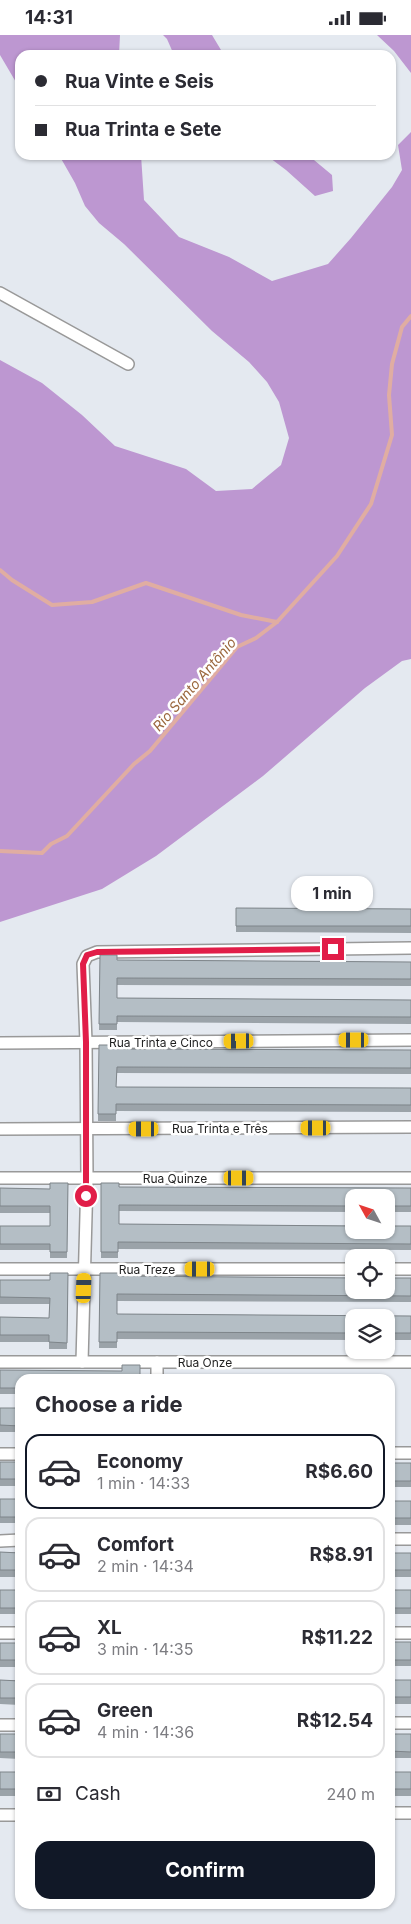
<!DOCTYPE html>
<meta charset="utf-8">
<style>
body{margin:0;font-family:Inter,sans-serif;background:#f7f7f7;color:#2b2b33;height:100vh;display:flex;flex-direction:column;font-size:19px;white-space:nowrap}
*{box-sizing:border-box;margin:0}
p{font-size:16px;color:#7c7c81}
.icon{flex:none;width:28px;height:28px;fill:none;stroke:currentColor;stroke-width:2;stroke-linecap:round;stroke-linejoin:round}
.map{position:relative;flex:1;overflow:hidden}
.details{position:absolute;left:15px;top:1339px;width:380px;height:535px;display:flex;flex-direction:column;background:#fff;border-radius:15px;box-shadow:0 1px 4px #0004}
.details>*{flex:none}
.hud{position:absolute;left:15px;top:15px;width:381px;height:110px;border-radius:15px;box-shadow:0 1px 4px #0004;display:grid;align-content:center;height:110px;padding:0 20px;background:#fff}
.needle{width:32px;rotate:310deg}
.controls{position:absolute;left:345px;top:1154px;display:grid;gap:10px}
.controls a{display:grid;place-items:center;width:50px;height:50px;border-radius:10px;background:#fff;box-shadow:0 1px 4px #0004;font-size:25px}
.end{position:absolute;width:22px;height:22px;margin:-11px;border:6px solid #e11d48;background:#fff;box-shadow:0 0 0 2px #fff}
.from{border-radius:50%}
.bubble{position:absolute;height:35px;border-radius:15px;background:#fff;box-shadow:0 1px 4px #0004;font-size:16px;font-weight:700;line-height:35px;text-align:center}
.car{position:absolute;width:15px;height:30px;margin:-15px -8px;border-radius:6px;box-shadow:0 0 4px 1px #0007;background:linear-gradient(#f5c518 24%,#345 0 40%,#f5c518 0 76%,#345 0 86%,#f5c518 0)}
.hud b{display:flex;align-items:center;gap:18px;height:48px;font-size:19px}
.hud b+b{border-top:1px solid #e1e1e2}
.hud i{width:12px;height:12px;background:#2b2b33}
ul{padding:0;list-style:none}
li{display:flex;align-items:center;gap:15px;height:75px;margin:0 10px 8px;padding:0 10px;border:2px solid #e1e1e2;border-radius:15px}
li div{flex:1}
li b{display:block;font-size:19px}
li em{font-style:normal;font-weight:700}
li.active{border-color:#111827}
li>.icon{width:45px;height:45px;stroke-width:1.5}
h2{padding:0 20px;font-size:22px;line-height:60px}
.pay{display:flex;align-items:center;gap:12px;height:55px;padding:0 20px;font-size:19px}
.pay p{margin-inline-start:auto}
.action{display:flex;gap:10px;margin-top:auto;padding:10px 20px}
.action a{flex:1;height:58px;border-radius:15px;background:#111827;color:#fff;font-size:20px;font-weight:700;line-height:58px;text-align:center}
.status{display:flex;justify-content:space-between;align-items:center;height:35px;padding:0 25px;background:#fff;direction:ltr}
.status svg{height:14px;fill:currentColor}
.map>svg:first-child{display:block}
.forest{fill:#bd97d1}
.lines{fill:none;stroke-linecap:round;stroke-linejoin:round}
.stream{stroke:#e0ada2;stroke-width:4}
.street-casing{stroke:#999;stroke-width:14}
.street{stroke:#fff;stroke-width:11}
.wall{fill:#9ba3a9}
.building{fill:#b4bec5;stroke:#7e858a}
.route{stroke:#e11d48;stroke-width:6}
.labels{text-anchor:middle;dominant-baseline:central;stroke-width:5;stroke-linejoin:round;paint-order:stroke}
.street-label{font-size:12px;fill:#1f1f1f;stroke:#fff}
.water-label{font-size:14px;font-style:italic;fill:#9b683e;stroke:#fff}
</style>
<div class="status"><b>14:31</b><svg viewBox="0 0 49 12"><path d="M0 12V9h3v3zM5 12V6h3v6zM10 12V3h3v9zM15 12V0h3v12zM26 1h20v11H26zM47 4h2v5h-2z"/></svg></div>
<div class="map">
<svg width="411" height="1889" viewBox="0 0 411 1889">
<rect width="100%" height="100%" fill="#e4e9f0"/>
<!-- forest -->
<g class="forest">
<path d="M0,0H120L119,20H20V54L0,20Z"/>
<path d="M163,0H212L224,20H174L167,4Z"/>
<path d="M377,0H411V38L394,16Z"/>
<path d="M411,97V624L402,626L365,653L263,741L156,821L102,854L0,887V325L42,348L82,380L115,411L186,434L216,456L252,454L281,430L289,403L279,367L267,347L249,327L212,296L124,209L99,188L85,171L75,148L59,120H141L144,165L179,202L229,222L272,246L328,229L351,203L392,152L402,135L398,110Z"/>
<path d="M266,120H308L332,140L333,156L315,161L286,135Z"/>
</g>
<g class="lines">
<!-- stream -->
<g class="stream">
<path d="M0,535L12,545L52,570L92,567L146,548L241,580L277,587"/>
<path d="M0,816L42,818L51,809L67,801L134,729L150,716L237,612L256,603L277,587L337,521L371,469L392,400L389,360L392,329L402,292L411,281"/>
</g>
<defs>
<g id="street">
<path d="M0,258L128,329"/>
<path d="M0,1008L411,1005"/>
<path d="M0,1094L411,1092"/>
<path d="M0,1143H411"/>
<path d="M0,1234H354"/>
<path d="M386,1234H411"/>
<path d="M0,1327H411"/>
<path d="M82,1327L87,1143L86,1007L83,929L87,921L97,917L411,913"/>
<path d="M157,1344V1327"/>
<path d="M390,1418H411"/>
<path d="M0,1419H20"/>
<path d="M390,1504H411"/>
<path d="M0,1506L20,1505"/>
<path d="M0,1598H20"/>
<path d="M390,1598H411"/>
<path d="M390,1688H411"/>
<path d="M0,1690H20"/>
<path d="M390,1778H411"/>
<path d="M0,1780H20"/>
</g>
</defs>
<!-- street casing -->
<use href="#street" class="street-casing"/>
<!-- street -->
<use href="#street" class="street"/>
</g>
<!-- wall -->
<g class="wall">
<path d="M236,873L411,874V898L236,897Z"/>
<path d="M100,920L117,925L411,927V951L117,950V963L411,965V989L117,987V995H99Z"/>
<path d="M117,1014L411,1015V1039L117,1038L116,1052L411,1053V1077L116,1076V1086H98V1079Z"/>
<path d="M68,1148L67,1223H50V1215H0V1191H50V1178H0V1153L50,1154Z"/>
<path d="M101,1148L119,1152L411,1153V1177H386V1162H354V1177L119,1176V1189L411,1191V1215L118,1214V1223H101Z"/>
<path d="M68,1238L67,1314H49V1307H0V1282L49,1283L50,1269H0V1245H50Z"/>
<path d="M100,1238L118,1241L411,1243V1267L117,1266V1279L411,1281V1305H386V1282H354V1305L117,1304V1313H99Z"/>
<path d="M0,1335L140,1344H20V1359H0Z"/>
<rect x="0" y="1373" width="20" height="24"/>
<rect x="0" y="1427" width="20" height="24"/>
<rect x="390" y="1428" width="21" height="24"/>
<rect x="0" y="1464" width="20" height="24"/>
<rect x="390" y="1466" width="21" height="24"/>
<path d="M0,1517L20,1518V1542H0Z"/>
<rect x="390" y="1518" width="21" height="24"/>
<rect x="0" y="1555" width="20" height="24"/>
<rect x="390" y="1555" width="21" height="24"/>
<rect x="390" y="1607" width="21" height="24"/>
<rect x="0" y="1608" width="20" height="24"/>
<path d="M0,1645L20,1646V1670L0,1669Z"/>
<rect x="390" y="1645" width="21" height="24"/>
<path d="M0,1699H20V1724L0,1723Z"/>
<rect x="390" y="1699" width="21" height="24"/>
<rect x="0" y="1737" width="20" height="24"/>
<rect x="390" y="1737" width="21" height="24"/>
</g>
<!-- building -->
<g class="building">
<path d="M236,873L411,874V891H236Z"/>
<path d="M100,920H117V925L411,927V944L117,943V963L411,965V982L117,981V989H99Z"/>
<path d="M99,1010H117V1014L411,1015V1033L117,1032L116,1052L411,1053V1070L116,1069V1079H98Z"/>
<path d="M50,1148H68L67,1217H50V1209H0V1191H50V1171H0V1153L50,1154Z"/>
<path d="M101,1148H119V1152L411,1153V1171H386V1162H354V1171L119,1170V1189L354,1191V1195H386V1191H411V1209L118,1207V1217H101Z"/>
<path d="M50,1238H68L67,1308L49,1307V1300H0V1282L49,1283L50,1263L0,1262V1245H50Z"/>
<path d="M100,1238H118V1241L354,1243V1255H386V1243H411V1261L117,1259V1279L411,1281V1298H386V1282H354V1298L117,1297V1307H99Z"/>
<path d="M122,1330H140V1344H20V1353H0V1335L122,1336Z"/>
<path d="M0,1373H20V1391L0,1390Z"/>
<rect x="0" y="1427" width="20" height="17"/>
<rect x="390" y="1428" width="21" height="18"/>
<rect x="0" y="1464" width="20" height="18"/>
<rect x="390" y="1466" width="21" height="17"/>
<path d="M0,1517L20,1518V1535H0Z"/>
<rect x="390" y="1518" width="21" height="17"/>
<rect x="0" y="1555" width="20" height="18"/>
<rect x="390" y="1555" width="21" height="18"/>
<rect x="390" y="1607" width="21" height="18"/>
<rect x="0" y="1608" width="20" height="17"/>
<path d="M0,1645L20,1646V1663H0Z"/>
<rect x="390" y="1645" width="21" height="17"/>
<rect x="0" y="1699" width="20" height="18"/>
<path d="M390,1699H411V1717L390,1716Z"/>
<rect x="0" y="1737" width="20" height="17"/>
<rect x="390" y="1737" width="21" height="17"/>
</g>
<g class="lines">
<!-- route -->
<path class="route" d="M86,1161V1007L83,929L87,920L97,917L333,914"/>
</g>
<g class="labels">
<!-- street labels -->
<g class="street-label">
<text x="161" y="1007">Rua Trinta e Cinco</text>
<text x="220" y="1093">Rua Trinta e Três</text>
<text x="175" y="1143">Rua Quinze</text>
<text x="147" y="1234">Rua Treze</text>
<text x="205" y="1327">Rua Onze</text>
</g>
<!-- water labels -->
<g class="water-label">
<text transform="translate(194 649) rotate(-49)">Rio Santo Antônio</text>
</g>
</g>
</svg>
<div class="controls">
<a><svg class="needle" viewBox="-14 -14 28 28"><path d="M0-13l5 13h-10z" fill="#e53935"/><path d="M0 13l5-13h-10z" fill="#7c7c81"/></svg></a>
<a><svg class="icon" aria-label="locate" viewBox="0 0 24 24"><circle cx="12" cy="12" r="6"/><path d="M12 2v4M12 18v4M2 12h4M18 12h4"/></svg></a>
<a><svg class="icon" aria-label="layers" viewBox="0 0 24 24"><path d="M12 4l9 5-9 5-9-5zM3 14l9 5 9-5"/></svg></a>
</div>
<i class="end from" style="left:86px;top:1161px"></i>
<i class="end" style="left:333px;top:914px"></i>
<div class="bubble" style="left:291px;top:841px;width:82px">1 min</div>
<i class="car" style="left:354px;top:1005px;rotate:270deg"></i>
<i class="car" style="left:239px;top:1006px;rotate:269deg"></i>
<i class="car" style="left:316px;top:1093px;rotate:270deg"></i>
<i class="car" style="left:144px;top:1094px;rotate:270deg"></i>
<i class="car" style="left:239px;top:1143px;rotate:90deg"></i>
<i class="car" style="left:200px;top:1234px;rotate:270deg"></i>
<i class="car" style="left:84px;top:1253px;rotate:2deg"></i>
<div class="hud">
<b><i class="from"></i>Rua Vinte e Seis</b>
<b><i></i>Rua Trinta e Sete</b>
</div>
<section class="details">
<h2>Choose a ride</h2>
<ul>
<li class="active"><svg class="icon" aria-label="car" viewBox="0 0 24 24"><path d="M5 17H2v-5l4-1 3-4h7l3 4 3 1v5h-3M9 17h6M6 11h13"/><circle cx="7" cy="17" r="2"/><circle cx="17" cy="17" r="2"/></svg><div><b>Economy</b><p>1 min · 14:33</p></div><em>R$6.60</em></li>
<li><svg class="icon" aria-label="car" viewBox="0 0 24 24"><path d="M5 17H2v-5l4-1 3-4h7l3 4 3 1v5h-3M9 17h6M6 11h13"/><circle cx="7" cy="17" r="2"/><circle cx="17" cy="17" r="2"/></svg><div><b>Comfort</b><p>2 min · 14:34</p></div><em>R$8.91</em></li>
<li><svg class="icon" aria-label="car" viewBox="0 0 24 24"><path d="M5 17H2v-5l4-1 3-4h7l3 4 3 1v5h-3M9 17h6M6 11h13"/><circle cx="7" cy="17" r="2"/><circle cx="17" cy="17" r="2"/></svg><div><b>XL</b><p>3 min · 14:35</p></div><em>R$11.22</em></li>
<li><svg class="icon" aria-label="car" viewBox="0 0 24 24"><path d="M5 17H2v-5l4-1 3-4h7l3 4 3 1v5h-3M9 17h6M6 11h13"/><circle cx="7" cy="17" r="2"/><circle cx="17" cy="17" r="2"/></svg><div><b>Green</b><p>4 min · 14:36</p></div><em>R$12.54</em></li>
</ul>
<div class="pay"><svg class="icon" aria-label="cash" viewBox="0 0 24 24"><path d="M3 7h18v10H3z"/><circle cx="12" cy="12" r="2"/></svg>Cash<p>240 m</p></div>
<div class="action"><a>Confirm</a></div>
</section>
</div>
